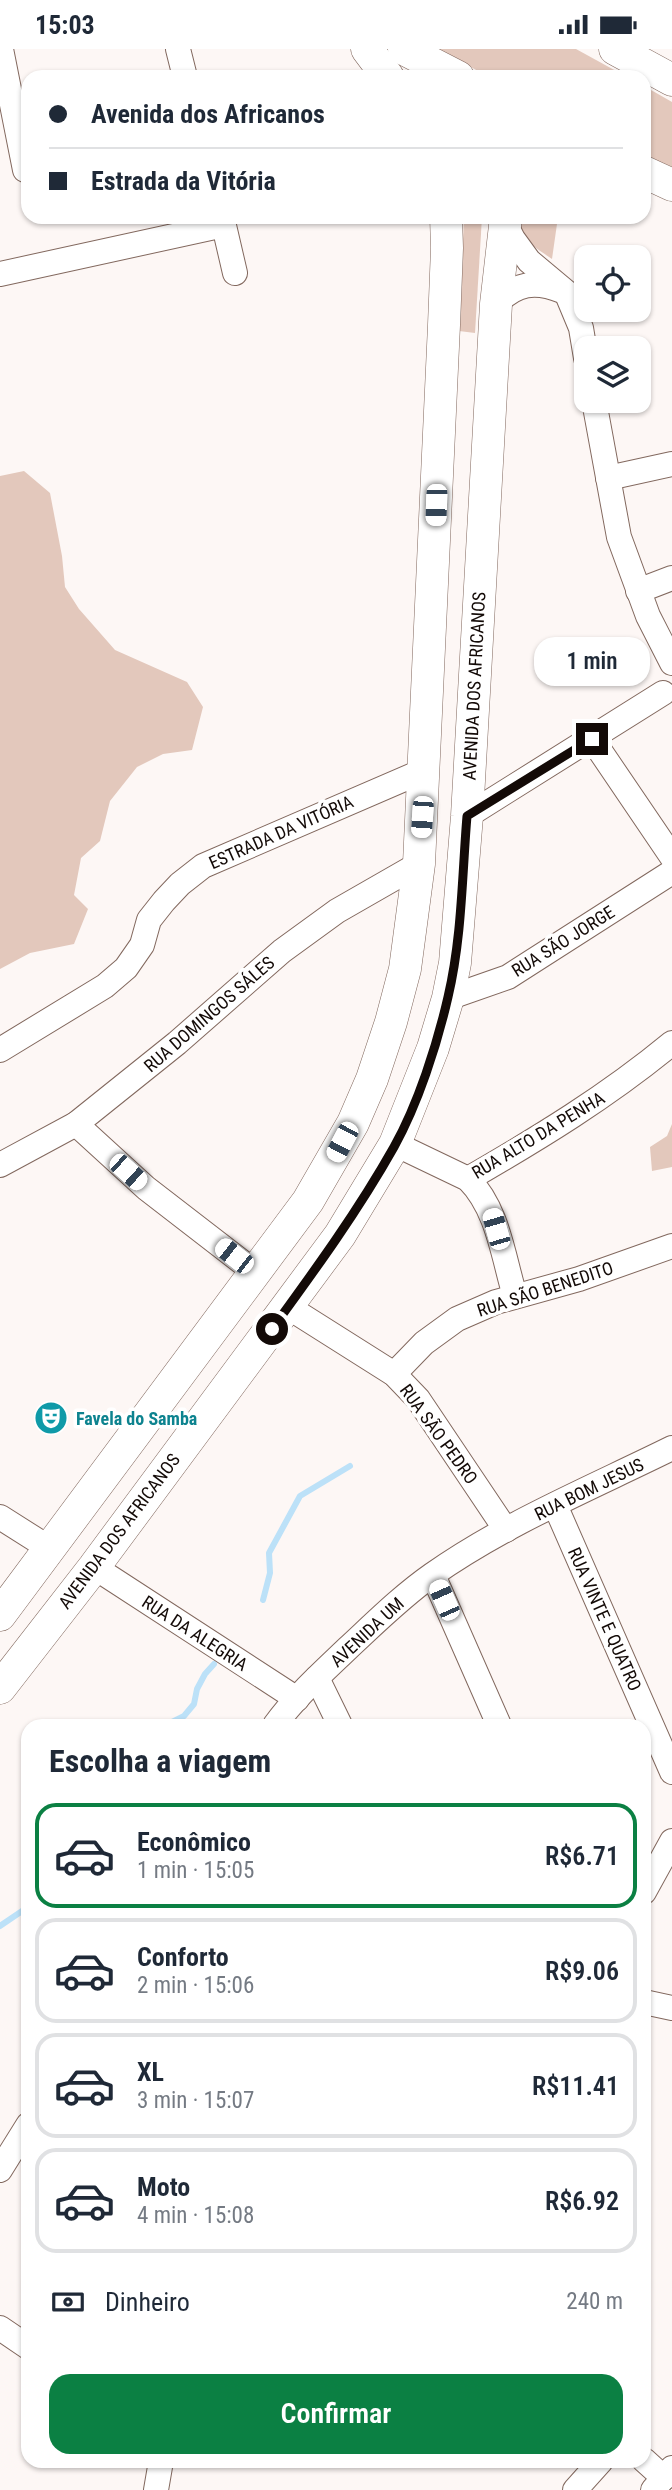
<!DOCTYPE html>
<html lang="pt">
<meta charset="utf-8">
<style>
body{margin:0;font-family:"Roboto Condensed",sans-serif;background:#f6f6f7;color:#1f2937;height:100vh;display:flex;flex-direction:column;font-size:26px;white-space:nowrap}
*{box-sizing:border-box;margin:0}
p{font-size:23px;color:#747a83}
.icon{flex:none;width:38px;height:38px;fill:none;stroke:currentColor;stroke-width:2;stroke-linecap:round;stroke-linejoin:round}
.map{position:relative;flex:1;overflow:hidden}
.sheet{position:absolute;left:21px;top:1670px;width:630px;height:749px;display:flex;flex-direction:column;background:#fff;border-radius:21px;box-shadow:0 2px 5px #0004}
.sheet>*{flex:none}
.top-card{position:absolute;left:21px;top:21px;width:630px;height:154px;border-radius:21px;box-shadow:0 2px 5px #0004;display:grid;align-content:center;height:154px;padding:0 28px;background:#fff}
.buttons{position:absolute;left:574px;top:196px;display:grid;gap:14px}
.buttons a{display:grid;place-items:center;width:77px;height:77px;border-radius:14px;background:#fff;box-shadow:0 2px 5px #0004;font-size:35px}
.end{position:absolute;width:32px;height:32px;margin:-16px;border:9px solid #130a07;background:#fff;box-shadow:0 0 0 4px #fff}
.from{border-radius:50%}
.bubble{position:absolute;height:49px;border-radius:21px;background:#fff;box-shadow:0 2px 5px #0004;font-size:23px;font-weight:600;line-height:49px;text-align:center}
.car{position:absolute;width:21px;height:42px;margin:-21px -10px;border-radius:9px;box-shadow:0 0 5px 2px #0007;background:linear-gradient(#fff 24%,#345 0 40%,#fff 0 76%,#345 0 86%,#fff 0)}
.top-card b{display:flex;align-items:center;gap:24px;height:66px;font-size:26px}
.top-card b+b{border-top:2px solid #e0e1e3}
.top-card i{width:18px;height:18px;background:#1f2937}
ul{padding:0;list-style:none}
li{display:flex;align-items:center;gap:21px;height:105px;margin:0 14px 10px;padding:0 14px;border:4px solid #e0e1e3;border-radius:21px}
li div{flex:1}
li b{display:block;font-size:26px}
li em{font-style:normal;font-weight:600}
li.on{border-color:#0b8043}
li>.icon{width:63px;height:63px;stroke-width:1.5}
h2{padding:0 28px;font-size:32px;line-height:84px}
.pay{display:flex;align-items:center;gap:18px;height:77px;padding:0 28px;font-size:26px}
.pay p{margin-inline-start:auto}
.primary-button{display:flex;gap:14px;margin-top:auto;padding:14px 28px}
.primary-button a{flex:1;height:80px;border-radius:21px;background:#0b8043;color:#fff;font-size:28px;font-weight:600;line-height:80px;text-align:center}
.status{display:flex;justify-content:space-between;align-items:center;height:49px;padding:0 35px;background:#fff;direction:ltr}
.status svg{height:19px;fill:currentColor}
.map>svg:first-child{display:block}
.green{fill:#e3c8bc}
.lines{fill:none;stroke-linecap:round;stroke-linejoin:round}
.stream{stroke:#bce1f8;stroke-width:6}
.minor-casing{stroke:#82685e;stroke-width:26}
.major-casing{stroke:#82685e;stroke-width:33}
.minor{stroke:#fff;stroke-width:24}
.major{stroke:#fff;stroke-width:32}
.route{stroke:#130a07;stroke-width:9}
.labels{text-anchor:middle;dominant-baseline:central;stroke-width:7;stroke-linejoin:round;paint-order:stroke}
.street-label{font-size:18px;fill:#130a07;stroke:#fff}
.culture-label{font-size:18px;font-weight:bold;fill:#0d838f;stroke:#fff;text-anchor:start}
</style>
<div class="status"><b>15:03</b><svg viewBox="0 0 49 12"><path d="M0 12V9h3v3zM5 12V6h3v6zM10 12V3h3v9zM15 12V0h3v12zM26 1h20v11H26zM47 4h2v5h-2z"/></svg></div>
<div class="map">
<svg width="672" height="2441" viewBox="0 0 672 2441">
<rect width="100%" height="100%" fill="#fdf7f5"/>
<!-- green -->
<g class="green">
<path d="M438,0H576L627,28H489Z"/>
<path d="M644,37L672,53V122L644,108Z"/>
<path d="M464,168H482L475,284L459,282Z"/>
<path d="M518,168H558L552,210C536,199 517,189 518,168Z"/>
<path d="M24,422L50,444L62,507L65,538L79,560L115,601L187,633L203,658L192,701L163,705L137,718L110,752L100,792L81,809L74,846L88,860L74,895L30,904L0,920V427Z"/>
<path d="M672,1075V1118L652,1122L650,1098L667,1087Z"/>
</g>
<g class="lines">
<!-- stream -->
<g class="stream">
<path d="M263,1551L270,1524L269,1504L300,1447L350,1417"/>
<path d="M166,1676L184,1667L194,1655L197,1640L205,1625L214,1615"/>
<path d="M0,1877L28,1858"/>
</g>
<defs>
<g id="minor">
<path d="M1,0L25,121"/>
<path d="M178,0L185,28"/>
<path d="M222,168L235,224"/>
<path d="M505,174L513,190L529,212L566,243L581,279L586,309"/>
<path d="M0,225L224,176"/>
<path d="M496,255C516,234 535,231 562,242"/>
<path d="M594,352L619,488L648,567L672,614"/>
<path d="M608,429L672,415"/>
<path d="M638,542L672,529"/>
<path d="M592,690L672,808"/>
<path d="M467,767L663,644"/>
<path d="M448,949L508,928L672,823"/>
<path d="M0,1001L105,937L126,919L142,896L149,871L164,852L180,835L203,817L425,721"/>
<path d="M76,1075L146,1139L256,1224"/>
<path d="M395,1095L468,1130C498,1160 503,1207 515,1247"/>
<path d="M0,1116L76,1075L177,994L282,902L337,862L419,815"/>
<path d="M468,1130C539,1089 608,1047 672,994"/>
<path d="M288,1258L394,1325L418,1350L506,1481"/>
<path d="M394,1325L424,1294L457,1270L496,1253L579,1230L672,1197"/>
<path d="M555,1456L672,1723"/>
<path d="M0,1468L49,1499"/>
<path d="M94,1518L297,1650"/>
<path d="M433,1526L499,1676"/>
<path d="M317,1629L340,1676"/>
<path d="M275,1676C295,1648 323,1623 348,1599C375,1574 402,1547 432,1526C506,1474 591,1439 672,1399"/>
<path d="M644,1843L672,1792"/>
<path d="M644,1953L672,1959"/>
<path d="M0,2121L28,2076"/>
<path d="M0,2279L28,2298"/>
<path d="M644,2411L664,2429"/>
<path d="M156,2441L161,2412"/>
<path d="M575,2441L601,2412"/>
<path d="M653,2441L672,2419"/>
</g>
<g id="major">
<path d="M367,0L388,28"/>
<path d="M404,0L458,28"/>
<path d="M615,0L672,31"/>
<path d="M644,123L672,136"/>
<path d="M0,1566L308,1152L353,1074L372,1030L391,973L405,920L419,815L444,276L447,199L446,168"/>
<path d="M0,1639L94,1518L340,1186L395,1095L433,999L448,949L455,914L467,767L496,255L506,168"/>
</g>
</defs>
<!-- minor casing -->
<use href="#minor" class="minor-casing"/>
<!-- major casing -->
<use href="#major" class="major-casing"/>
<!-- minor -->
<use href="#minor" class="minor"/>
<!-- major -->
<use href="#major" class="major"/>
</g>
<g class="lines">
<!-- route -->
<path class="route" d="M272,1280C315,1221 358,1162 394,1098C418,1055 437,996 448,948C462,889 462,827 467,767L592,690"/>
</g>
<!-- icons -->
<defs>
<symbol id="theatre-disc" viewBox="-11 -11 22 22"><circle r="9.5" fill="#0f9aa8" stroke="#fff"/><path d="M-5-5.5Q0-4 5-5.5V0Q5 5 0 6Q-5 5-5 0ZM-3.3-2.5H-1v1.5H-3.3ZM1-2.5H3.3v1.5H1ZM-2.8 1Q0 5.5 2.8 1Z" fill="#fff"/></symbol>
</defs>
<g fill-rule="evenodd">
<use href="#theatre-disc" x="32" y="1350" width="38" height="38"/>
</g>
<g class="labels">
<!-- street labels -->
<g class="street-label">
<text transform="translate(474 637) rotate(-87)">AVENIDA DOS AFRICANOS</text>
<text transform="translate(281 783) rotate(-24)">ESTRADA DA VITÓRIA</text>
<text transform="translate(563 892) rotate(-32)">RUA SÃO JORGE</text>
<text transform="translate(209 965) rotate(-41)">RUA DOMINGOS SÁLES</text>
<text transform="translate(538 1086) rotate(-31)">RUA ALTO DA PENHA</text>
<text transform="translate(545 1240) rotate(-18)">RUA SÃO BENEDITO</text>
<text transform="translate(439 1385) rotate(54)">RUA SÃO PEDRO</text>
<text transform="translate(589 1440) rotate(-26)">RUA BOM JESUS</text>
<text transform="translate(119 1482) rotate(-53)">AVENIDA DOS AFRICANOS</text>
<text transform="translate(605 1570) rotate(66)">RUA VINTE E QUATRO</text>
<text transform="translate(367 1583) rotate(-43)">AVENIDA UM</text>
<text transform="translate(195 1584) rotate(33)">RUA DA ALEGRIA</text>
</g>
<!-- culture labels -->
<g class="culture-label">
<text x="76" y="1369">Favela do Samba</text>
</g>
</g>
</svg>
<div class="buttons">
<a><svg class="icon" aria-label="locate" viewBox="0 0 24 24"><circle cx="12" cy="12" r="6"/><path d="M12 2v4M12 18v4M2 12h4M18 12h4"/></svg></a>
<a><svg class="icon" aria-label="layers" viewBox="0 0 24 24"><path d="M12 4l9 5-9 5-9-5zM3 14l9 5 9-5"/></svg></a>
</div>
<i class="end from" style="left:272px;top:1280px"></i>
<i class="end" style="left:592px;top:690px"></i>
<div class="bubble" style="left:534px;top:588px;width:116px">1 min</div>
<i class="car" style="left:436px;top:456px;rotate:182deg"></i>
<i class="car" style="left:422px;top:768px;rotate:184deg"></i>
<i class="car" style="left:342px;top:1093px;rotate:208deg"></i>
<i class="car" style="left:128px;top:1123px;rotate:132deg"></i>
<i class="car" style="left:496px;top:1180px;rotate:344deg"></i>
<i class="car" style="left:234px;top:1207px;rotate:308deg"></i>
<i class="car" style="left:444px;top:1551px;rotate:336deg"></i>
<div class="top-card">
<b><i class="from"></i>Avenida dos Africanos</b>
<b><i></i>Estrada da Vitória</b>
</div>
<section class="sheet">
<h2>Escolha a viagem</h2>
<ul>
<li class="on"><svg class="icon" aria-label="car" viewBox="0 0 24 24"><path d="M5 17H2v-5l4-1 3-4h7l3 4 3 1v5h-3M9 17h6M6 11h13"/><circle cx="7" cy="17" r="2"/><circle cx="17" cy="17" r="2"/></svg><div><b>Econômico</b><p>1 min · 15:05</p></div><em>R$6.71</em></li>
<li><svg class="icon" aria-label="car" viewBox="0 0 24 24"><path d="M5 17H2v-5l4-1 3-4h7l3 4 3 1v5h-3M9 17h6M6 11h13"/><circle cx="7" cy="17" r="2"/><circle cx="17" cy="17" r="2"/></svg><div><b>Conforto</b><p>2 min · 15:06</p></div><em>R$9.06</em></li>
<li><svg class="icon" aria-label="car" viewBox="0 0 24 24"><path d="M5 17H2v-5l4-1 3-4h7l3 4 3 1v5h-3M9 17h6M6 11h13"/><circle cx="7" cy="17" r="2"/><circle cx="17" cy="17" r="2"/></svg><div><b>XL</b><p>3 min · 15:07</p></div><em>R$11.41</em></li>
<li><svg class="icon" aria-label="car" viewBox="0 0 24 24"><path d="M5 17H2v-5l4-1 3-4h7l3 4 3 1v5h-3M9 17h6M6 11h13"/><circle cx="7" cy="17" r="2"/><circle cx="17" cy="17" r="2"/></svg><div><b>Moto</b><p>4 min · 15:08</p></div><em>R$6.92</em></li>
</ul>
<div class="pay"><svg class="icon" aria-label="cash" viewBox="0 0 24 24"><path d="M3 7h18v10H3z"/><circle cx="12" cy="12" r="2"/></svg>Dinheiro<p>240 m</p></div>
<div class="primary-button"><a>Confirmar</a></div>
</section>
</div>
